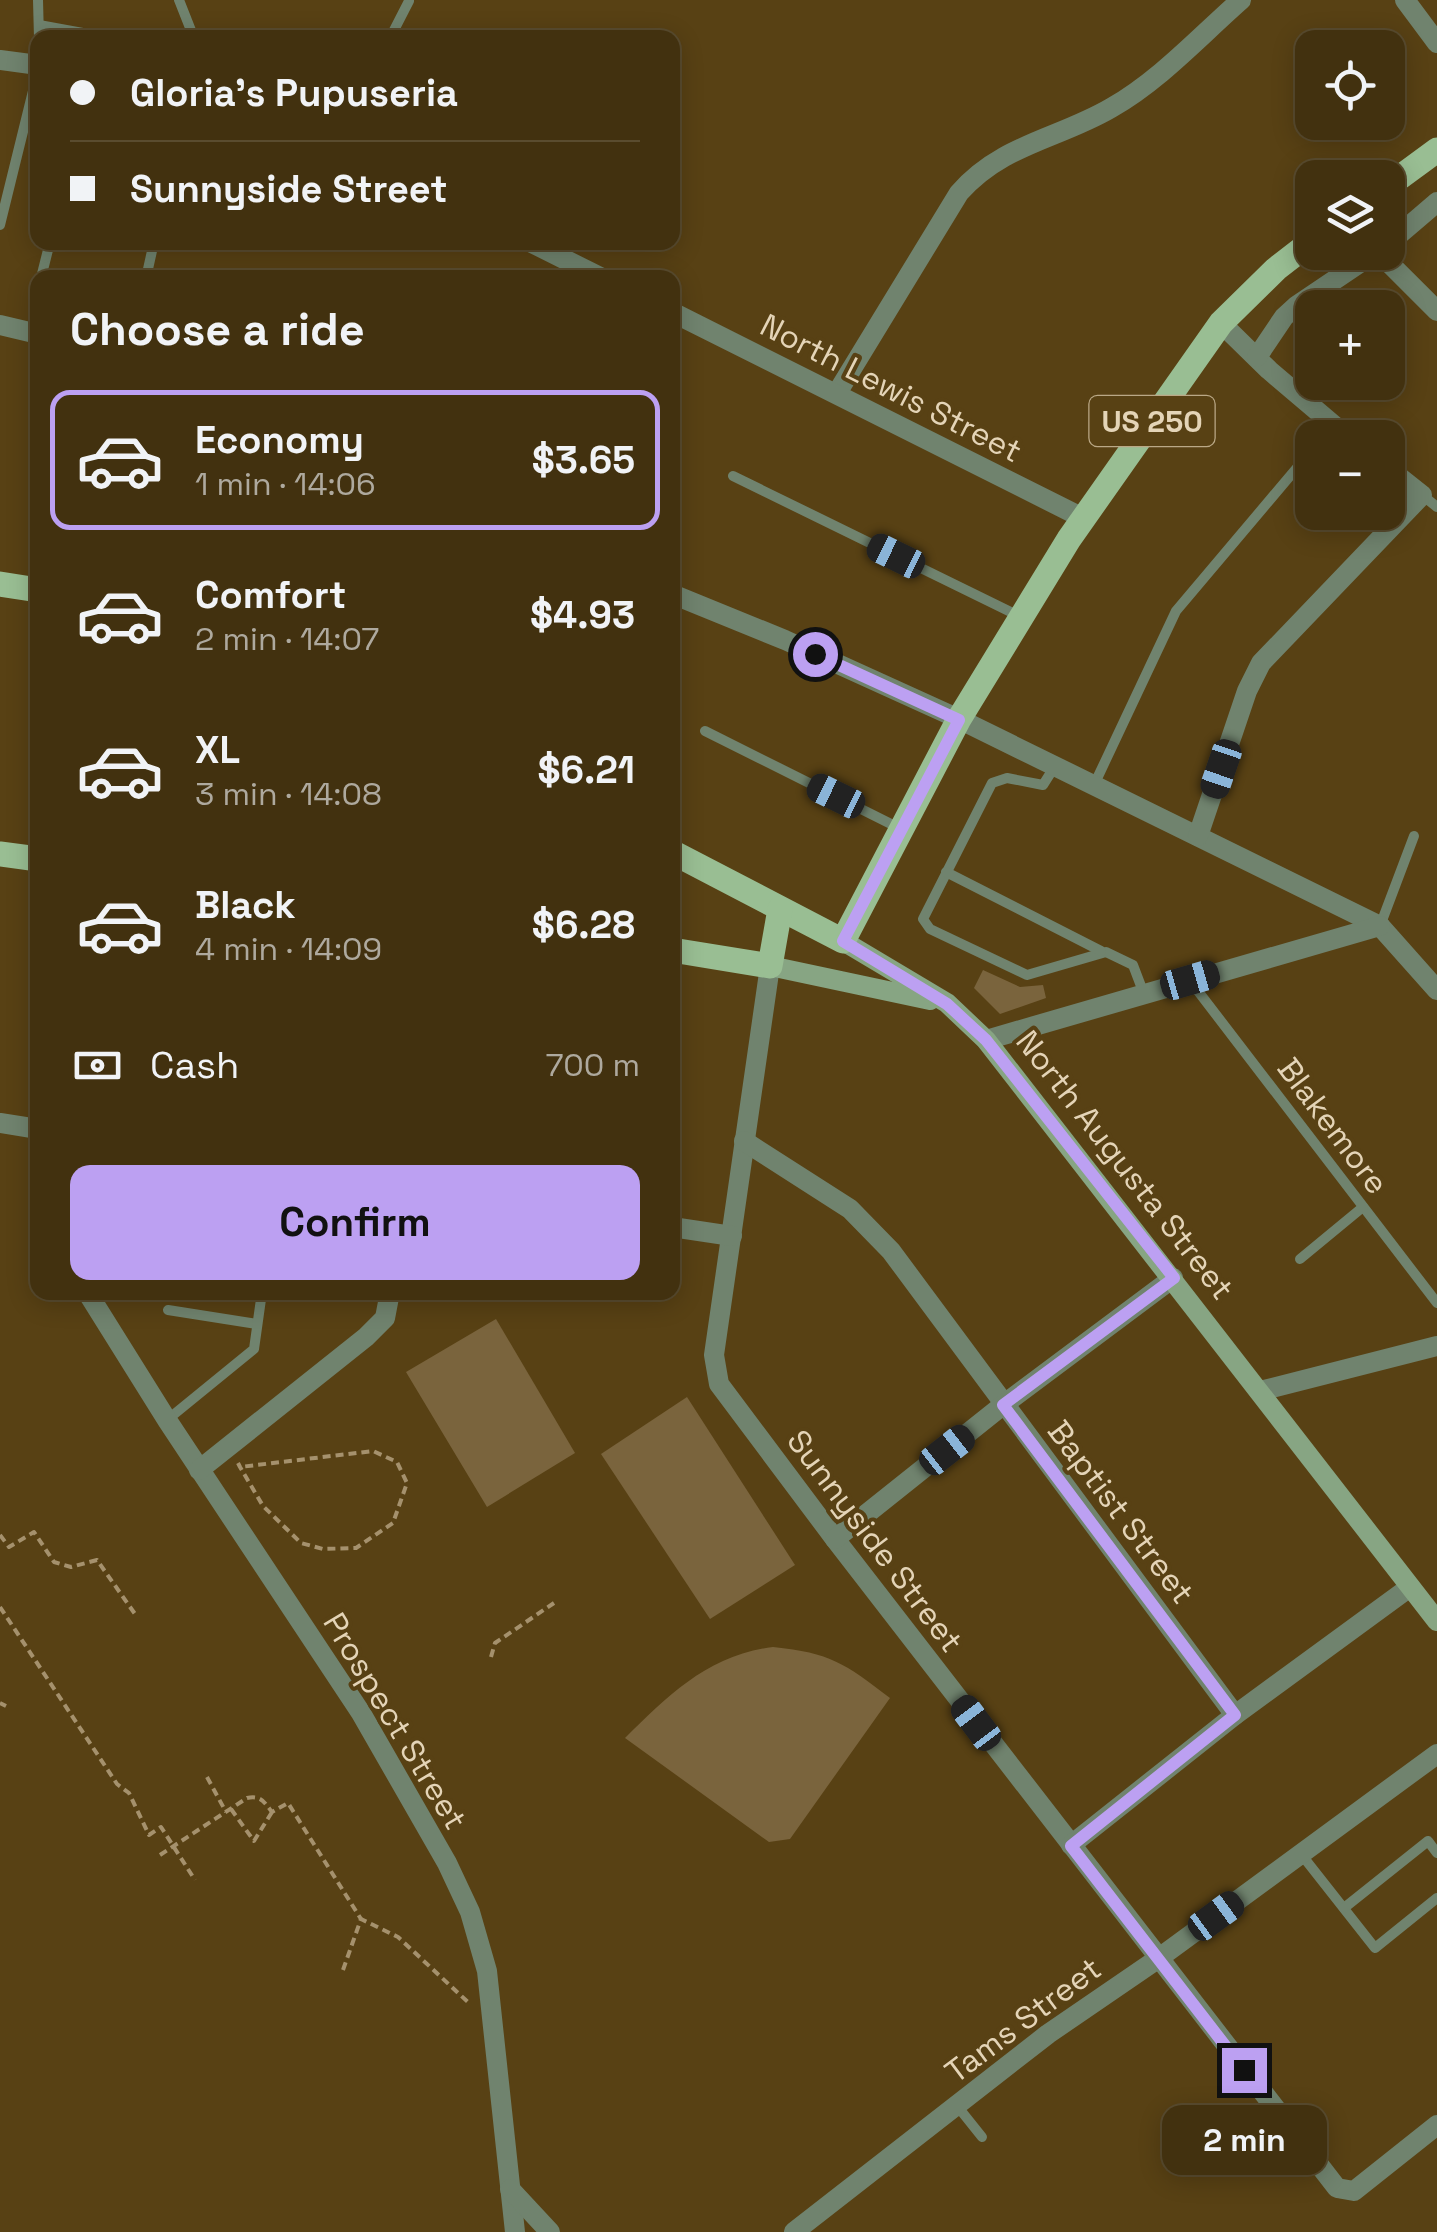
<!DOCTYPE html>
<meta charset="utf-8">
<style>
body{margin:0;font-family:"Space Grotesk",sans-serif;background:#4c3d1d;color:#f1f3f6;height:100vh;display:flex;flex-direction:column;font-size:38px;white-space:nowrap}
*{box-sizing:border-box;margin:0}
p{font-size:32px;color:#aea99e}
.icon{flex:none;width:55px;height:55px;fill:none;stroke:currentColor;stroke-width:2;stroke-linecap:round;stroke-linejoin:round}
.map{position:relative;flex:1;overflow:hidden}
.panel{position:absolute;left:30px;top:270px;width:650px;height:1030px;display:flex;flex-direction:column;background:#42310f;border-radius:20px;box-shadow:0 5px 25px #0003,0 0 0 2px #5a4c2f}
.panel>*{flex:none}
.hud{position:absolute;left:30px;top:30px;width:650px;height:220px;border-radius:20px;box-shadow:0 5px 25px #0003,0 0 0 2px #5a4c2f;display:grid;align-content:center;height:220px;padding:0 40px;background:#42310f}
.buttons{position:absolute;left:1295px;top:30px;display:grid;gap:20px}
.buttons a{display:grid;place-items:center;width:110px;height:110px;border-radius:20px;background:#42310f;box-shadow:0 5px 25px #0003,0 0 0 2px #5a4c2f;font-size:50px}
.end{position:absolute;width:45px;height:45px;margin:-22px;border:12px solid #bca0f2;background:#111;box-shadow:0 0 0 5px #111}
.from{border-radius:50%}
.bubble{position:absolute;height:70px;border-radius:20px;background:#42310f;box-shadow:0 5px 25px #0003,0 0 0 2px #5a4c2f;font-size:32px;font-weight:700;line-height:70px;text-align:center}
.car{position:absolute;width:30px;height:60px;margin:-30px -15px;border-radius:12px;box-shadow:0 0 8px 2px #0007;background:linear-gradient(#222 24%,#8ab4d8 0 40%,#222 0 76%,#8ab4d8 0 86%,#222 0)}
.hud b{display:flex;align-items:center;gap:35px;height:95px;font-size:38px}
.hud b+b{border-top:2px solid #5a4c2f}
.hud i{width:25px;height:25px;background:#f1f3f6}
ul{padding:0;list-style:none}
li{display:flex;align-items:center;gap:30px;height:140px;margin:0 20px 15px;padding:0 20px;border:5px solid transparent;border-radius:20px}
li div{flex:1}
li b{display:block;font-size:38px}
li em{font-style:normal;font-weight:700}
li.current{border-color:#bca0f2}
li>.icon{width:90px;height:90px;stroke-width:1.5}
h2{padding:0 40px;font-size:45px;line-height:120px}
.pay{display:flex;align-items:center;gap:25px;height:110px;padding:0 40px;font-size:38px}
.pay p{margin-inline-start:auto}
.button{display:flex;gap:20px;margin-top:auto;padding:20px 40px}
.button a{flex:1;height:115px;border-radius:20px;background:#bca0f2;color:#111;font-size:40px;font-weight:700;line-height:115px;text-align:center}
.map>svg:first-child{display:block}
.green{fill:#7a643d}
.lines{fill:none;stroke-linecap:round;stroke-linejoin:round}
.path{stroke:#a5916d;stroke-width:4;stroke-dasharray:8 5;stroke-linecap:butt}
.service{stroke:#70836e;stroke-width:10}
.minor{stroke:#70836e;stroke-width:20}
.tertiary{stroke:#70836e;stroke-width:20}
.secondary{stroke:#87a583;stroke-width:20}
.primary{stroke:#99be93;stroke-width:25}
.route{stroke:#bca0f2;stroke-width:12}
.labels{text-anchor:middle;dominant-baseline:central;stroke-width:8;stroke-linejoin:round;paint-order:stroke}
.shield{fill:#584114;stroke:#baa886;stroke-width:2.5}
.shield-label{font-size:30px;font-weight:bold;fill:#e4d4b7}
.street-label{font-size:32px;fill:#e4d4b7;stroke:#584114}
</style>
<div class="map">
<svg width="1437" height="2232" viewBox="0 0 1437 2232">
<rect width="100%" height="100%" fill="#584114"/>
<!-- green -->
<g class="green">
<path d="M983,970L1020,987L1043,985L1046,998L1000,1014L974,988Z"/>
<path d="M496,1319L575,1453L487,1507L406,1372Z"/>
<path d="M687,1397L795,1565L710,1619L601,1454Z"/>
<path d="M773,1647C831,1653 844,1663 890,1698L790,1839L769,1842L625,1738C669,1695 708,1655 773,1647Z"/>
</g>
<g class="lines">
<!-- path -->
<g class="path">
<path d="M238,1463L240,1467L263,1506L301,1543L323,1549L356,1548L393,1523L407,1483L397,1462L373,1451L240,1467"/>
<path d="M0,1535L9,1547L34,1532L54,1562L71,1567L97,1560L135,1614"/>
<path d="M0,1607L117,1784L129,1793L149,1835L161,1827L195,1880"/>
<path d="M491,1657L495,1643L554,1603"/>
<path d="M0,1703L6,1706"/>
<path d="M207,1777L226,1812"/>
<path d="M231,1809L254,1841L272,1812"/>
<path d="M160,1855L247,1798C261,1795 264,1802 272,1812L288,1803L361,1919"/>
<path d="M343,1970L361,1919L398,1937L470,2004"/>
</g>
<!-- service -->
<g class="service">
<path d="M38,0L39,38"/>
<path d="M179,0L194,38"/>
<path d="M39,25L110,38"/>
<path d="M390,38L409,1"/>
<path d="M0,225L33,91L38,47"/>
<path d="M41,278L50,242"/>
<path d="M146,278L154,242"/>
<path d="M1323,438L1333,425"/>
<path d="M733,476L1019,616"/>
<path d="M1422,495L1437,507"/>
<path d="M705,731L901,829"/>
<path d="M1055,766L1043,785L1007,778L992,783L923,919L930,929L1027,975L1106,952L1133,965L1144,994"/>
<path d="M1094,785L1176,611L1312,450"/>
<path d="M946,872L1101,951"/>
<path d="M1380,926L1414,836"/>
<path d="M1191,982L1437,1303"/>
<path d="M1300,1259L1363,1207"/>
<path d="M168,1310L257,1324"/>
<path d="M167,1420L254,1349L262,1292"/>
<path d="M1301,1854L1375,1948L1437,1898"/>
<path d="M1344,1908L1428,1841L1437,1853"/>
<path d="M958,2107L982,2137"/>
</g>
<!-- minor -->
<g class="minor">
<path d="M1405,0L1437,43"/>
<path d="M1388,244L1437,202"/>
<path d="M1378,252L1437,311"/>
<path d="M1221,323L1269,370L1349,438"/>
<path d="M1257,357L1284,317L1296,306L1376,252"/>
<path d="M837,393L959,193C1002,144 1058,139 1111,108C1159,81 1200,36 1241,0"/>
<path d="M959,719L1380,926L1437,990"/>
<path d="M1198,836L1247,691L1261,663L1422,495L1388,468"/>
<path d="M770,966L714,1355L719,1384L835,1539L1337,2188L1354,2191L1437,2125"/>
<path d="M986,1040L1380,926"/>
<path d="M0,1123L38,1129"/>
<path d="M744,1141L850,1209L891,1251L1235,1715"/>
<path d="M672,1227L732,1236"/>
<path d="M87,1292L167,1420L361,1713L447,1863L470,1912L487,1971L515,2232"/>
<path d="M1260,1391L1437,1346"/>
<path d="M199,1470L366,1337L385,1318L390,1292"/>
<path d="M835,1539L1003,1405L1173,1278"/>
<path d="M1071,1845L1235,1715L1410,1587"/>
<path d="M510,2189L550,2232"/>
<path d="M794,2232L1048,2034L1159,1958L1437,1754"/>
</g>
<!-- tertiary -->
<g class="tertiary">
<path d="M0,60L38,65"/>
<path d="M530,242L602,278"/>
<path d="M672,312L1083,518"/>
<path d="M0,325L38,334"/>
<path d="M672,594L785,640L959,719"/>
</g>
<!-- secondary -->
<g class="secondary">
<path d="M843,941L947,1003L986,1040L1437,1621"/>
<path d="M770,966L930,1000"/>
</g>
<!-- primary -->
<g class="primary">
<path d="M1388,186L1437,150"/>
<path d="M0,584L38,590"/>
<path d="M672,852L843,941L959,719L1069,539L1221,323L1276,269L1312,241"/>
<path d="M0,854L38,859"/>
<path d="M672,950L770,966L780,909"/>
</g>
</g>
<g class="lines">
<!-- route -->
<path class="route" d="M815,654L959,720L843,941L947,1004L986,1040L1174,1278L1003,1405L1235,1715L1071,1846L1244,2070"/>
</g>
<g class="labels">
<!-- shield labels -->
<rect class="shield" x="1089.5" y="396" width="125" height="50" rx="8"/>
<g class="shield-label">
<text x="1152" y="421">US 250</text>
</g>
<!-- street labels -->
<g class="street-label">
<text transform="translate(891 388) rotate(27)">North Lewis Street</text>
<text transform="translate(1333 1126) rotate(53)">Blakemore</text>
<text transform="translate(1125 1165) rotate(52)">North Augusta Street</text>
<text transform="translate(1121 1512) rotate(53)">Baptist Street</text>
<text transform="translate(875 1541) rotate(53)">Sunnyside Street</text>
<text transform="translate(395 1721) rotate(59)">Prospect Street</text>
<text transform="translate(1023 2020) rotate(-37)">Tams Street</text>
</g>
</g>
</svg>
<div class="buttons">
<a><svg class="icon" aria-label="locate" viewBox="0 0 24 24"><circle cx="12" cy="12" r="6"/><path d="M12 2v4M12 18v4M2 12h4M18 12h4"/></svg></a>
<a><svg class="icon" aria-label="layers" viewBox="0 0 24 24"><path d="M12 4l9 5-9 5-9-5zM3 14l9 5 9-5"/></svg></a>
<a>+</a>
<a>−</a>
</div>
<i class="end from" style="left:815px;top:654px"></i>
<i class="end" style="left:1244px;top:2070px"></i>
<div class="bubble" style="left:1162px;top:2105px;width:165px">2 min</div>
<i class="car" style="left:896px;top:556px;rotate:296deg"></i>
<i class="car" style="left:1221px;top:769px;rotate:199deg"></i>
<i class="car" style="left:836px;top:796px;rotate:296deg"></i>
<i class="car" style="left:1190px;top:980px;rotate:74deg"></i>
<i class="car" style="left:947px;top:1450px;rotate:52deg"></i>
<i class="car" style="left:976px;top:1723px;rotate:323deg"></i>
<i class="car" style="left:1216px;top:1916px;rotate:54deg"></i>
<div class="hud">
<b><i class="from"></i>Gloria's Pupuseria</b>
<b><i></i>Sunnyside Street</b>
</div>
<section class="panel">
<h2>Choose a ride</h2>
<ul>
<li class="current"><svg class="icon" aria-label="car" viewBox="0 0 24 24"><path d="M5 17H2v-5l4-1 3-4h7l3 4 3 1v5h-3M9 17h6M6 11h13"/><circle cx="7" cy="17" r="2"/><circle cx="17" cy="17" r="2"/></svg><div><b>Economy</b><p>1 min · 14:06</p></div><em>$3.65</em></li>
<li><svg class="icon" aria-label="car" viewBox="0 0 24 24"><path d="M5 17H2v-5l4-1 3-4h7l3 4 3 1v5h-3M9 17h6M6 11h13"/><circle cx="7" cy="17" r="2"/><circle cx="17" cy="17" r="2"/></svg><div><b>Comfort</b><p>2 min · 14:07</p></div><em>$4.93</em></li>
<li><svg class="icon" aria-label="car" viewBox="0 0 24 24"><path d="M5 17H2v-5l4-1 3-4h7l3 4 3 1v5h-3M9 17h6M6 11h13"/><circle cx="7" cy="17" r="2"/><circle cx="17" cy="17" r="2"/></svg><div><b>XL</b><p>3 min · 14:08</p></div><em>$6.21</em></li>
<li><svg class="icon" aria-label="car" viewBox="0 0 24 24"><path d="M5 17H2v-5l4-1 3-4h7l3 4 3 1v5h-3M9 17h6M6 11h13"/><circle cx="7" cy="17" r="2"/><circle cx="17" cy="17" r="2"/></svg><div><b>Black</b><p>4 min · 14:09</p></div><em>$6.28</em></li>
</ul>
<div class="pay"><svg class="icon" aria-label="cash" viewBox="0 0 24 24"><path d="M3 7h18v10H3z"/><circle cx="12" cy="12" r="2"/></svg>Cash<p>700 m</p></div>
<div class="button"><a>Confirm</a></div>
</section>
</div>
